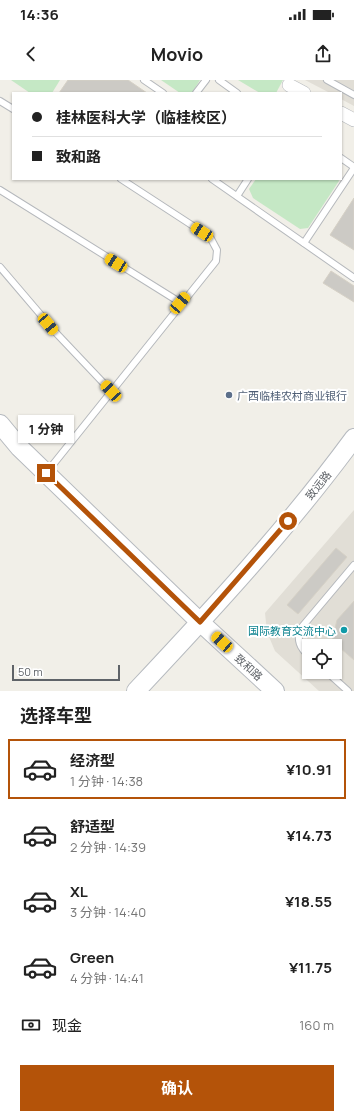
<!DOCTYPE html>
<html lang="zh">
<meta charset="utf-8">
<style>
body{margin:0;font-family:Manrope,"Noto Sans SC",sans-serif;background:#f2f2f2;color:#222;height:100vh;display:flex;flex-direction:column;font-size:15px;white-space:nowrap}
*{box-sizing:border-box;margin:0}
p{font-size:13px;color:#767676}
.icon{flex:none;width:22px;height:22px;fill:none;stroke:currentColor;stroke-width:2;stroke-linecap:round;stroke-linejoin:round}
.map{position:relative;height:611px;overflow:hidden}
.details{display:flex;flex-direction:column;background:#fff;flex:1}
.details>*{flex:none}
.hud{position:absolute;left:12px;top:12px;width:330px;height:88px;border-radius:0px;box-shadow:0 1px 3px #0004;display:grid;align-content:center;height:88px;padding:0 20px;background:#fff}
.fabs{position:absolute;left:302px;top:559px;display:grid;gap:8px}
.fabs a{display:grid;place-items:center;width:40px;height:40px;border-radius:0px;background:#fff;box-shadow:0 1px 3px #0004;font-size:20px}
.scale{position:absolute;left:12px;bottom:10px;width:108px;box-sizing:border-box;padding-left:4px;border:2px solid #5f6368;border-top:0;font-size:11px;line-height:14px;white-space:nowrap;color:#5f6368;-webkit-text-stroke:3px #fff;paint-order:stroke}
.end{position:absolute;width:18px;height:18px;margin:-9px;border:5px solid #b45309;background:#fff;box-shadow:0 0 0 2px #fff}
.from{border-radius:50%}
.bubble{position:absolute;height:28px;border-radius:0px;background:#fff;box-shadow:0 1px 3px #0004;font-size:13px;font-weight:700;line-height:28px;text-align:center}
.car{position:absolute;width:12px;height:24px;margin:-12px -6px;border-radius:5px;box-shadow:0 0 3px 1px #0007;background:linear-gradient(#f5c518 24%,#345 0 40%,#f5c518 0 76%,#345 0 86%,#f5c518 0)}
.hud b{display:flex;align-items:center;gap:14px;height:38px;font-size:15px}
.hud b+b{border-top:1px solid #e0e0e0}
.hud i{width:10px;height:10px;background:#222}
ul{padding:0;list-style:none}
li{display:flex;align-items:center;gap:12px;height:60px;margin:0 8px 6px;padding:0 12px;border:2px solid transparent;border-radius:0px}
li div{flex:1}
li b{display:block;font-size:15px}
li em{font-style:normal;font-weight:700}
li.selected{border-color:#b45309}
li>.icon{width:36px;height:36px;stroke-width:1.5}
h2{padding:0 20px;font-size:18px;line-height:48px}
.pay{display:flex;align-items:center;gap:10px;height:44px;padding:0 20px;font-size:15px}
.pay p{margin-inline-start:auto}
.cta{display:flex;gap:8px;margin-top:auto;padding:8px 20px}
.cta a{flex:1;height:46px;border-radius:0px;background:#b45309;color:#fff;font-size:16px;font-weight:700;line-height:46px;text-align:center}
.status{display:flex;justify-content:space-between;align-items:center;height:28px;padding:0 20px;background:#fff;direction:ltr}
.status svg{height:11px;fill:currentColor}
header{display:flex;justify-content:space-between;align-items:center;height:52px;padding:0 20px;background:#fff;font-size:18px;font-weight:700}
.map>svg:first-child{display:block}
.education{fill:#e1ded6;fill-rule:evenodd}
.green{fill:#c5e8c5}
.building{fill:#cccac5;stroke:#d6d1c6}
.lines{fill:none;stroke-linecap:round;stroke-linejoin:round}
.service-casing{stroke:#b5b8bc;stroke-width:8}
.minor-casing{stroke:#b5b8bc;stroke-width:14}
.secondary-casing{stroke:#b6babf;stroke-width:20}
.service{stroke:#fff;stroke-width:6}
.minor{stroke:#fff;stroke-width:13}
.secondary{stroke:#fff;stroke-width:18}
.route{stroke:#b45309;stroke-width:5}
.service-dot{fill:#5c6f8a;stroke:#fff;stroke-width:1.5}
.culture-dot{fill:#0f9aa8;stroke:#fff;stroke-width:1.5}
.labels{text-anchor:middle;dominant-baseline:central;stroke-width:4;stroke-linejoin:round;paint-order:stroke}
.service-label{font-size:11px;fill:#4e5e75;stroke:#fff;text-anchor:start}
.street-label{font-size:11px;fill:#5f6368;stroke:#fff}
.culture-label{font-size:11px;fill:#0d838f;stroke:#fff;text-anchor:end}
</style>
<div class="status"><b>14:36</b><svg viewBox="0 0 49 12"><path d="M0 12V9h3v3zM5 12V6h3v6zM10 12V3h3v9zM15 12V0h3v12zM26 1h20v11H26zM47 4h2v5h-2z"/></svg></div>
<header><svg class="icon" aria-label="back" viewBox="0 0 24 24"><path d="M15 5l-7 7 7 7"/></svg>Movio<svg class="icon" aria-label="share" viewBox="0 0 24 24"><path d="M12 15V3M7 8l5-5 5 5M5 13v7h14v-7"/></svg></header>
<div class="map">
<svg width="354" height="611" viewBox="0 0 354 611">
<rect width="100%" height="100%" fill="#f1efe8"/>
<!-- education -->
<g class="education">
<path d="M305,0H354V26L341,19V13H330Z"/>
<path d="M354,430V611H319L275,571L267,552L265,533ZM309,566H335V592H309Z"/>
</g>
<!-- green -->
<g class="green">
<path d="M11,0H60L52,13H30Z"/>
<path d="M161,0H200L192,13H180Z"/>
<path d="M238,0H283L276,13H260Z"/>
<path d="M256,99H338L339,101L308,148L300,149L253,118L249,109Z"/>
</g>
<!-- building -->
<g class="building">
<path d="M68,0H128L147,13H59Z"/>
<path d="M354,118V170L330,155Z"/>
<path d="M331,191L354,206V222L323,203Z"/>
<path d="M336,468L347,477L298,534L287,525Z"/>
<path d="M354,521V580L332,561L337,540Z"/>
</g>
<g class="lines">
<defs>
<g id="service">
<path d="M144,0L163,13"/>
<path d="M219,0L237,13"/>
<path d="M327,0L354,15"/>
<path d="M196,13L206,0"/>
<path d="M0,21L13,29"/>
<path d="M341,78L354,87"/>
<path d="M212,99L354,198"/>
<path d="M0,110L181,223"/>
<path d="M237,116L248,99"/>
<path d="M304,163L354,88"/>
<path d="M0,187L58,255L111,311"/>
<path d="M47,392L216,181L217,170L210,157L121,99"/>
<path d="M309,576C300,568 296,560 301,548L354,485"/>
<path d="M327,592L348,611"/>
</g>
<g id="minor">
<path d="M289,5L304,13"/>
<path d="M341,33L354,40"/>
</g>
<g id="secondary">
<path d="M0,344L19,367L200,542L275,611"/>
<path d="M136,611C212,530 288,448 354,358"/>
</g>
</defs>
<!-- service casing -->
<use href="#service" class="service-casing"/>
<!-- minor casing -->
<use href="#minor" class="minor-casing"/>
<!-- secondary casing -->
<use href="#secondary" class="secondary-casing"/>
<!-- service -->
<use href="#service" class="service"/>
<!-- minor -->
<use href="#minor" class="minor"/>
<!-- secondary -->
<use href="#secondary" class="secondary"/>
</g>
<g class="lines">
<!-- route -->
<path class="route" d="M46,393L200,542L288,441"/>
</g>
<!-- markers -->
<circle class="service-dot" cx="229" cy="315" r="4"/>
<circle class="culture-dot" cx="344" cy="550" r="4"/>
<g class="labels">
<!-- service labels -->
<g class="service-label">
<text x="237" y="315">广西临桂农村商业银行</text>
</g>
<!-- street labels -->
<g class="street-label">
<text transform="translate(318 405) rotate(-51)">致远路</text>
<text transform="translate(249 587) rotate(42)">致和路</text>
</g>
<!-- culture labels -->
<g class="culture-label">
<text x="336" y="550">国际教育交流中心</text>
</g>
</g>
</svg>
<div class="fabs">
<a><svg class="icon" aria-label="locate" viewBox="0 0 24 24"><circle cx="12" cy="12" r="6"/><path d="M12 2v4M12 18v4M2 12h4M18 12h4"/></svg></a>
</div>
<div class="scale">50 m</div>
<i class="end from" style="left:288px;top:441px"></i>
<i class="end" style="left:46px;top:393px"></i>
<div class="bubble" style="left:18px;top:335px;width:56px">1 分钟</div>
<i class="car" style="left:202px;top:152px;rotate:303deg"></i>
<i class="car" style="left:116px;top:183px;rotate:302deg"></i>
<i class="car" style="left:180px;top:223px;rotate:40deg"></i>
<i class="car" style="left:48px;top:244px;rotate:140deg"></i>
<i class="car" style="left:111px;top:311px;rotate:317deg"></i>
<i class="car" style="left:222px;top:562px;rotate:312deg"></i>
<div class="hud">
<b><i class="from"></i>桂林医科大学（临桂校区）</b>
<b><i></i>致和路</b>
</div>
</div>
<section class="details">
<h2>选择车型</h2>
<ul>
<li class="selected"><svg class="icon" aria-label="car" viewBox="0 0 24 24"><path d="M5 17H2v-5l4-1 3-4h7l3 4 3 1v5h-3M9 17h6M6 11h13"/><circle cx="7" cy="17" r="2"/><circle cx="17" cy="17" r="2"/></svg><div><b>经济型</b><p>1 分钟 · 14:38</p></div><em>¥10.91</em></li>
<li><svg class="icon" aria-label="car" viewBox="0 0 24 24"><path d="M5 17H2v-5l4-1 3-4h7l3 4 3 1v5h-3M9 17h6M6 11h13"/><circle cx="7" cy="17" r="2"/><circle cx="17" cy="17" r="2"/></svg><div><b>舒适型</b><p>2 分钟 · 14:39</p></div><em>¥14.73</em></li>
<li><svg class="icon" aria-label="car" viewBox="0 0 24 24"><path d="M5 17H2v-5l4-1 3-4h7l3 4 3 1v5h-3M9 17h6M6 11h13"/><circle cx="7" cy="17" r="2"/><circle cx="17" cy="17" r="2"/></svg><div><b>XL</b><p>3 分钟 · 14:40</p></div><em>¥18.55</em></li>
<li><svg class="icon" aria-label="car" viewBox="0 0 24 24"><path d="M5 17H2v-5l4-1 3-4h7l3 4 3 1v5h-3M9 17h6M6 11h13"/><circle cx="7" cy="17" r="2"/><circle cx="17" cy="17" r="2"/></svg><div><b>Green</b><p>4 分钟 · 14:41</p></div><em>¥11.75</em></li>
</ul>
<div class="pay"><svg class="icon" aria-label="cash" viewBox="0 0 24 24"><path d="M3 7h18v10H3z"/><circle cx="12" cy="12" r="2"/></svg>现金<p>160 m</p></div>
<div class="cta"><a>确认</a></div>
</section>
